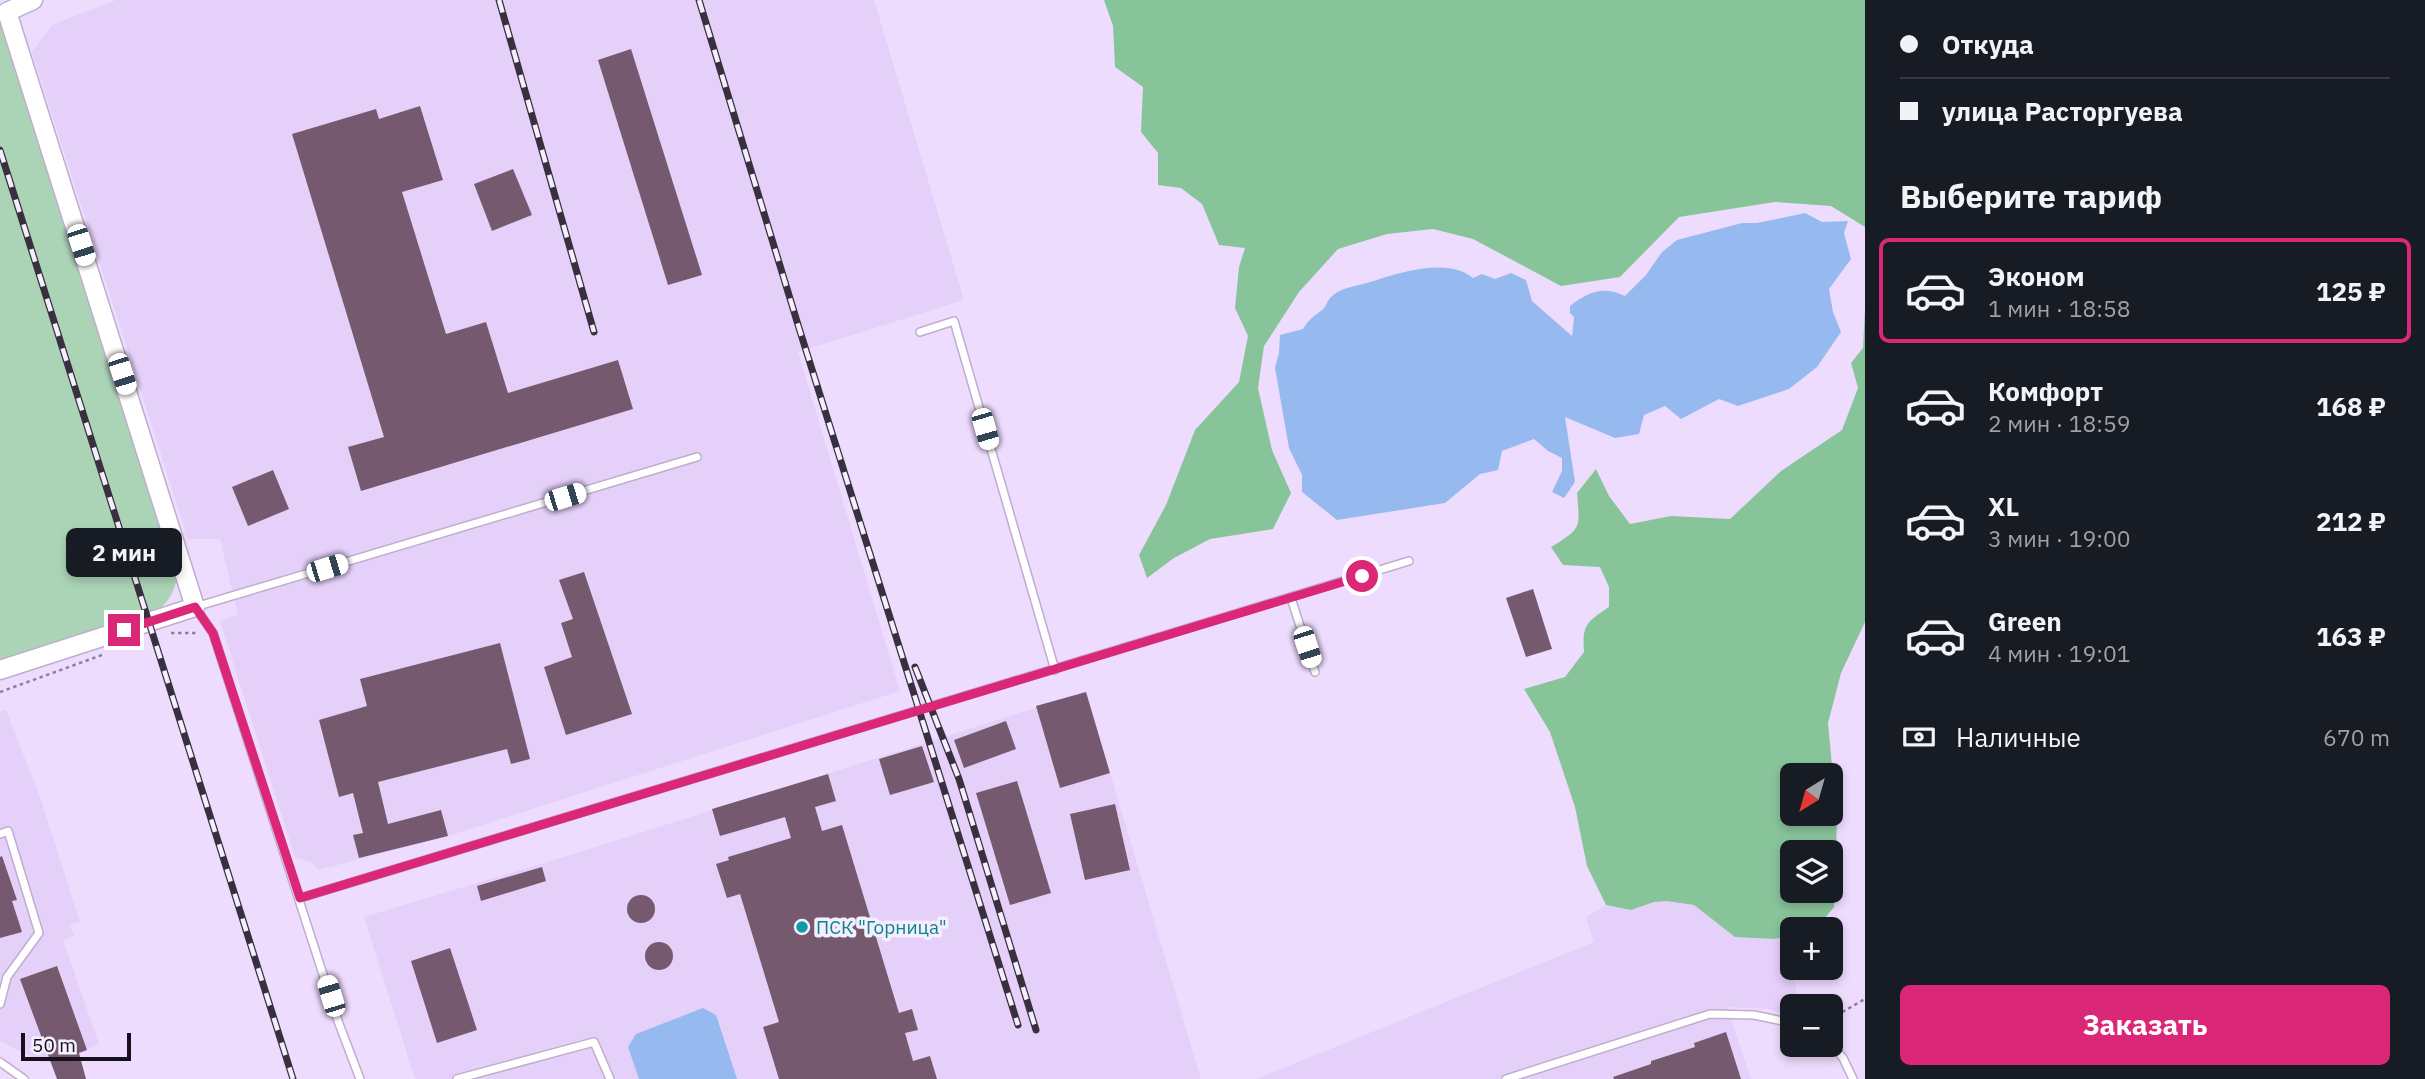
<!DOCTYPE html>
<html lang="ru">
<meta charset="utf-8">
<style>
body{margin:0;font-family:"IBM Plex Sans",sans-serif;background:#20242c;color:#f1f3f6;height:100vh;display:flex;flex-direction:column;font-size:26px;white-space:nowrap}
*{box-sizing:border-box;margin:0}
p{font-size:23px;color:#9ea1a6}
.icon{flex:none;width:38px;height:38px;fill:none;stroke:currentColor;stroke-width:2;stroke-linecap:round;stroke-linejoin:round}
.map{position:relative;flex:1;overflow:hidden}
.drawer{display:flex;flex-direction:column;background:#171b24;width:560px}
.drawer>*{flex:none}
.banner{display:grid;align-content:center;height:154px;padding:0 35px;background:#171b24}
.needle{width:46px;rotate:217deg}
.tools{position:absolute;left:1780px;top:763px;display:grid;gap:14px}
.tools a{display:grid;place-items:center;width:63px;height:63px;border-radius:10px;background:#171b24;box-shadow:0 4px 10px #0003;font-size:35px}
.scale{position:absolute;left:21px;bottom:18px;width:110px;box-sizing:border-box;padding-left:7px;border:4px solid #16101c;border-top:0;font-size:19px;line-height:24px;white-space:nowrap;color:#16101c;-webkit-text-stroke:5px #f5eefc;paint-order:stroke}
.end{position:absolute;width:32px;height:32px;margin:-16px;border:9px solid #db2777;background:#fff;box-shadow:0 0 0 4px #fff}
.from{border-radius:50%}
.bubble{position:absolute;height:49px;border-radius:10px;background:#171b24;box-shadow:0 4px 10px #0003;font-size:23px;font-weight:800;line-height:49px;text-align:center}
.car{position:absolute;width:21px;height:42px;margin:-21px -10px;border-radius:9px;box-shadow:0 0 5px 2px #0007;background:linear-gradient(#fff 24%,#345 0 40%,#fff 0 76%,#345 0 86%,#fff 0)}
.banner b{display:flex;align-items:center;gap:24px;height:66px;font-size:26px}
.banner b+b{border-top:2px solid #363941}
.banner i{width:18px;height:18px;background:#f1f3f6}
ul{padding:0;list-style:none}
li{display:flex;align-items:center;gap:21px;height:105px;margin:0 14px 10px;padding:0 21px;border:4px solid transparent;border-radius:10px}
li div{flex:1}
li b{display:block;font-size:26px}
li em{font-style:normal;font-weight:800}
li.current{border-color:#db2777}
li>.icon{width:63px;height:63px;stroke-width:1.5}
h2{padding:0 35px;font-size:32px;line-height:84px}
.pay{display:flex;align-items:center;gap:18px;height:77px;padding:0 35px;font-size:26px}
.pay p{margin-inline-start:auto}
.primary-button{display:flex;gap:14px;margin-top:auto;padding:14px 35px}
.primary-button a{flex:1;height:80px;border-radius:10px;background:#db2777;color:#fff;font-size:28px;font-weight:800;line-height:80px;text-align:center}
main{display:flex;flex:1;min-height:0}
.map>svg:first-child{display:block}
.built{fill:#e5d0f9}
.green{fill:#abd4b6}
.forest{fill:#88c49a;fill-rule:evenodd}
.water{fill:#96baf0}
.building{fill:#75596f}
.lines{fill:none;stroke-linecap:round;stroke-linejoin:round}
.service-casing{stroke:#bfadce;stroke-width:10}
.tertiary-casing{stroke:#bfadce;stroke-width:21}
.path{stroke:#8d8199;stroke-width:2.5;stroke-dasharray:3.5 3.5;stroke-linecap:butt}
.service{stroke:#fff;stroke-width:7}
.tertiary{stroke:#fff;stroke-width:18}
.rail-casing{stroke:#38303f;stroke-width:7}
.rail{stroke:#f5eefc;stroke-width:4.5;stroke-dasharray:13;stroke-linecap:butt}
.route{stroke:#db2777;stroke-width:9}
.culture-dot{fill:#0f9aa8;stroke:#f5eefc;stroke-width:2.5}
.labels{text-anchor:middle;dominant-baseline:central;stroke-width:7;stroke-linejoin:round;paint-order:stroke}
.culture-label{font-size:19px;fill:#0d838f;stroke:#f5eefc;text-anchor:start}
</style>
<main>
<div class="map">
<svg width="1865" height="1079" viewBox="0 0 1865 1079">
<rect width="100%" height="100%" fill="#eedcfe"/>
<!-- built -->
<g class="built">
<path d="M116,0H874L964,300L798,352L900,691L448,836L318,870L311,862L295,857L220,621L238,615L220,539H188L32,52L52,25Z"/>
<path d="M1086,692L1201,1079H415L364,917L570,855Z"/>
<path d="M6,710L40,797L80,922L70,925L74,936L63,940L99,1044L51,1063L42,1062L0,1041V712Z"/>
<path d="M1667,901L1694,905L1735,937L1784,938L1800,1006H1792V1015L1768,1009L1727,1007L1751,1079H1256L1594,942L1586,917L1606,905L1631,910L1654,902Z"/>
</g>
<!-- green -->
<path class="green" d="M0,18L177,578C173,595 168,603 154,612L0,661Z"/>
<!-- forest -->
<g class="forest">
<path d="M1104,0H1865V227L1831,206L1775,202L1679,217L1620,277L1561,286L1473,239L1433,229L1387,234L1338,249L1299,292L1264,346L1258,388L1272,450L1291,493L1273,529L1210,539L1174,558L1147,578L1139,555L1166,505L1195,430L1239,382L1248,336L1235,308L1239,267L1245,248L1219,245L1202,204L1181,188L1158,185V153L1141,132L1143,87L1115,67L1113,26Z"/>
<path d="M1865,308V622L1841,673L1828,723L1837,819L1834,907L1816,929H1792V936L1773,939L1735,937L1694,905L1667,901L1654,902L1631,910L1606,905L1587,866L1575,807L1550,732L1524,689L1565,677L1584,652C1582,624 1587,622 1609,607V587L1600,567L1563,565L1551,547C1582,528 1580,528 1577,493L1596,469L1609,496L1630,524L1671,516L1730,519L1781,471L1842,430L1858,388L1851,363L1863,348ZM1792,775H1830V814H1792ZM1792,852H1830V891H1792Z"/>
</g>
<!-- water -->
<g class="water">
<path d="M1805,213L1822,222L1848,221L1844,233L1851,259L1829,289L1833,312L1841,332L1817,367L1789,389L1738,406L1719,399L1681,419L1665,406L1644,415L1639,434L1615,438L1565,417L1575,482L1564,498L1552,492L1562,471V458L1548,451L1534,439L1502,451L1498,470L1480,474L1445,503L1337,520L1302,492V475L1289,448L1275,368L1279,353L1280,335L1303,329C1309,319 1313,317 1322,310C1326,307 1327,301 1331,297C1339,288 1356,286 1367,283C1396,274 1446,256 1473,278L1482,274L1495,279L1511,273L1526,280L1532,301L1572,336L1574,317L1570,313V306C1589,291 1604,286 1625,296L1646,275L1662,252L1677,240L1742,223H1757Z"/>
<path d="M703,1008L716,1015L737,1079H639L628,1047L636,1034Z"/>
</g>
<!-- building -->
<g class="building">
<path d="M631,49L702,275L668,285L598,60Z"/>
<path d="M420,106L443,180L402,192L446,334L486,322L508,393L618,360L633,409L361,491L348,447L384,437L292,134L376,109L379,119Z"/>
<path d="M513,169L532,215L492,231L474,184Z"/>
<path d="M273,470L289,509L248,526L232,487Z"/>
<path d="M584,572L632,714L566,735L544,667L572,657L561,623L573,619L559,580Z"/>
<path d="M1533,589L1552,649L1526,657L1506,598Z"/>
<path d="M500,643L530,759L511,764L507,749L378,782L388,824L441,810L448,836L359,858L353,835L363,833L353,793L339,797L319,720L367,706L360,679Z"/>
<path d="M1086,692L1110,773L1060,788L1036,706Z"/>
<path d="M1006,721L1016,749L964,768L954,740Z"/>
<path d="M922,746L934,782L890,795L879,759Z"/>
<path d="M828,774L836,801L815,807L822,831L842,825L899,1013L912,1009L918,1030L905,1033L913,1061L930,1056L937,1079H779L763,1027L779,1022L740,894L727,898L716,864L729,860L728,857L791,838L785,817L720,836L712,809Z"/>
<path d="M1017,781L1051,893L1010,905L976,793Z"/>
<path d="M1115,804L1130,870L1085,880L1070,814Z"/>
<path d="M2,856L17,900L12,901L22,932L0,938V857Z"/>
<path d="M542,867L546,881L481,901L477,886Z"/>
<circle cx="641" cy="909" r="14"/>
<circle cx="659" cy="956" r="14"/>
<path d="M450,948L477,1030L437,1043L411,961Z"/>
<path d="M57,966L87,1050L79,1053L86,1079H57L20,979Z"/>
<path d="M1726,1032L1741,1079H1614L1613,1077L1651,1064V1061L1695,1047L1694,1043Z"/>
</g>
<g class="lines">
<defs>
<g id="service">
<path d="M920,332L954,321L1055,670"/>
<path d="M1291,598L1315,672"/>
<path d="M0,834L8,831L39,933L7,977L0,1004"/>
<path d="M300,898L1409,561"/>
<path d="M1830,1043L1843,1058L1853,1079"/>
<path d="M0,1062L24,1079"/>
<path d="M360,1079L338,1021L213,633L195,607L697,457"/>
<path d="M457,1079L594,1042L610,1079"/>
<path d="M1506,1079L1710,1014L1754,1015L1792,1023"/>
</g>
<path id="tertiary" d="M0,670L195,607L7,12L33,0"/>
</defs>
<!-- service casing -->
<use href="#service" class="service-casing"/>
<!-- tertiary casing -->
<use href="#tertiary" class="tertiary-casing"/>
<!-- path -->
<g class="path">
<path d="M171,633H199"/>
<path d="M0,692L102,655"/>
<path d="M1830,1019L1865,999"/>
</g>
<!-- service -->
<use href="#service" class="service"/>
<!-- tertiary -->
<use href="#tertiary" class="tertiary"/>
<defs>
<g id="rail">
<path d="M499,0L594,332"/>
<path d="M699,0L799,328L1018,1025"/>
<path d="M0,150L293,1079"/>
<path d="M915,667L959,779L1036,1030"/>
</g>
</defs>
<!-- rail casing -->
<use href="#rail" class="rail-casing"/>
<!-- rail -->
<use href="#rail" class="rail"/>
</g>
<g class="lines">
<!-- route -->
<path class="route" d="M124,630L195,607L213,633L300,898L1362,576"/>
</g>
<!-- markers -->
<circle class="culture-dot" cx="802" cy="927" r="7"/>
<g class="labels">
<!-- culture labels -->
<g class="culture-label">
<text x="816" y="927">ПСК "Горница"</text>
</g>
</g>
</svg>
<div class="tools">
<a><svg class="needle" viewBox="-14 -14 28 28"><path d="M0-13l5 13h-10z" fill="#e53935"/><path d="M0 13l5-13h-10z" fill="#9ea1a6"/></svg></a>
<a><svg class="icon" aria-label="layers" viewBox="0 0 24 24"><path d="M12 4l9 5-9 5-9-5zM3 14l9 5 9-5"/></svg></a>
<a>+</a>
<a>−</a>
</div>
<div class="scale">50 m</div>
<i class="end from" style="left:1362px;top:576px"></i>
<i class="end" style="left:124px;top:630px"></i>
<div class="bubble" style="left:66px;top:528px;width:116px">2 мин</div>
<i class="car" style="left:81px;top:245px;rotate:162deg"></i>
<i class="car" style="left:122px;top:374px;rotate:162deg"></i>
<i class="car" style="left:985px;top:429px;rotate:164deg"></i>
<i class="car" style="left:565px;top:497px;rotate:73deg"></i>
<i class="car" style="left:327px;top:568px;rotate:73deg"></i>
<i class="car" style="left:1307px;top:647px;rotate:162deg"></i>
<i class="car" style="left:331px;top:996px;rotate:343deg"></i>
</div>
<section class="drawer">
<div class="banner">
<b><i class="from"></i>Откуда</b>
<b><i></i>улица Расторгуева</b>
</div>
<h2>Выберите тариф</h2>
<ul>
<li class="current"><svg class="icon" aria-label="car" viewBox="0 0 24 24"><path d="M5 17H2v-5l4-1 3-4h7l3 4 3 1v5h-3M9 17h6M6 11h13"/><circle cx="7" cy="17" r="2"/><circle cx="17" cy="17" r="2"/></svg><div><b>Эконом</b><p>1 мин · 18:58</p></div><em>125 ₽</em></li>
<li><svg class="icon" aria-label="car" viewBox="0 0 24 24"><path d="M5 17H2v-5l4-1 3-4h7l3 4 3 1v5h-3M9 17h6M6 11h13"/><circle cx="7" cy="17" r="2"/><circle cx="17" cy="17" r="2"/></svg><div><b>Комфорт</b><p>2 мин · 18:59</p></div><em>168 ₽</em></li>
<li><svg class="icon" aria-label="car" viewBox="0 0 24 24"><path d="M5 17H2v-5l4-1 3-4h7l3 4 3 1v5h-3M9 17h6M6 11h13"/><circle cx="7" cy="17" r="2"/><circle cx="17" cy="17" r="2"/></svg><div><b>XL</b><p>3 мин · 19:00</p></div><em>212 ₽</em></li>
<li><svg class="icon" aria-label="car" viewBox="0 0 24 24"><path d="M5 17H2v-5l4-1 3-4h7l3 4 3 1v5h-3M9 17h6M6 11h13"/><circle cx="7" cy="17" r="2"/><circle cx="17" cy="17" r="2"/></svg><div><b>Green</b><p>4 мин · 19:01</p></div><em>163 ₽</em></li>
</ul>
<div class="pay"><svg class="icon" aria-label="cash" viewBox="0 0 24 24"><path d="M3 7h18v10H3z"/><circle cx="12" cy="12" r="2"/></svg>Наличные<p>670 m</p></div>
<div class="primary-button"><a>Заказать</a></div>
</section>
</main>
